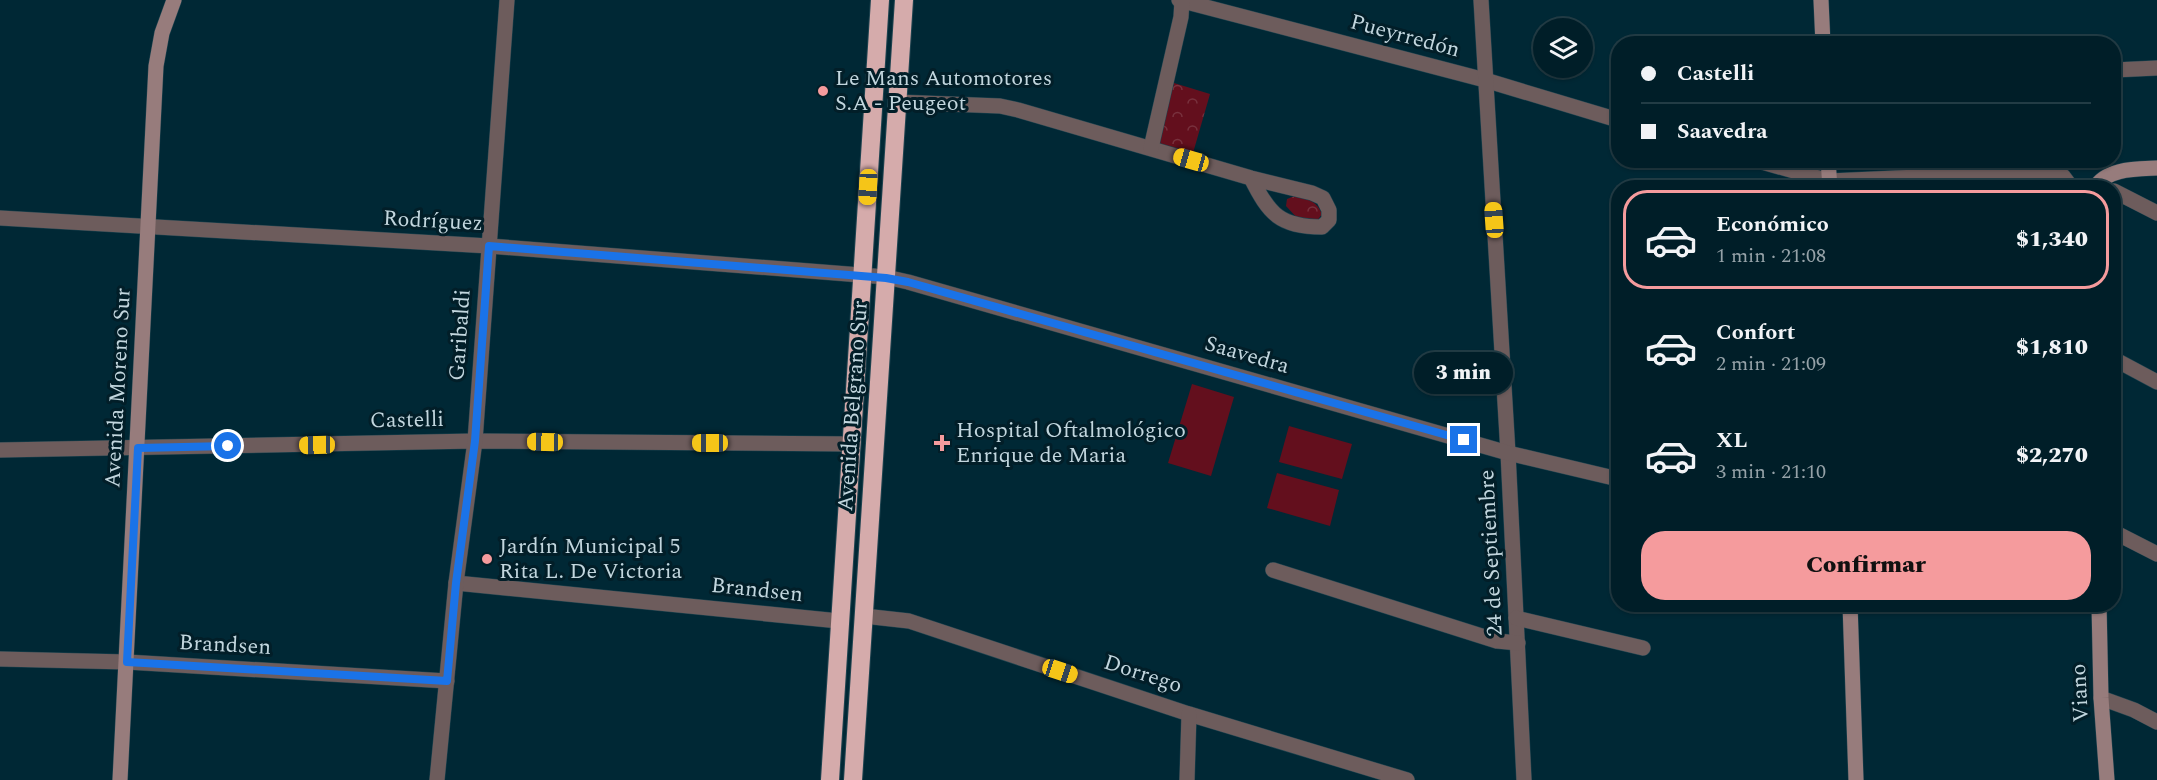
<!DOCTYPE html>
<html lang="es">
<meta charset="utf-8">
<style>
body{margin:0;font-family:Spectral,serif;background:#0e2b34;color:#f1f3f6;height:100vh;display:flex;flex-direction:column;font-size:22px;white-space:nowrap}
*{box-sizing:border-box;margin:0}
p{font-size:20px;color:#95a2a8}
.icon{flex:none;width:33px;height:33px;fill:none;stroke:currentColor;stroke-width:2;stroke-linecap:round;stroke-linejoin:round}
.map{position:relative;flex:1;overflow:hidden}
.sheet{position:absolute;left:1611px;top:180px;width:510px;height:432px;display:flex;flex-direction:column;background:#001e28;border-radius:24px;box-shadow:0 2px 4px #0004,0 0 0 2px #223c45}
.sheet>*{flex:none}
.hud{position:absolute;left:1611px;top:36px;width:510px;height:132px;border-radius:24px;box-shadow:0 2px 4px #0004,0 0 0 2px #223c45;display:grid;align-content:center;height:132px;padding:0 30px;background:#001e28}
.buttons{position:absolute;left:1533px;top:18px;display:grid;gap:12px}
.buttons a{display:grid;place-items:center;width:60px;height:60px;border-radius:50%;background:#001e28;box-shadow:0 2px 4px #0004,0 0 0 2px #223c45;font-size:30px}
.end{position:absolute;width:27px;height:27px;margin:-14px;border:8px solid #1a73e8;background:#fff;box-shadow:0 0 0 3px #fff}
.from{border-radius:50%}
.bubble{position:absolute;height:42px;border-radius:21px;background:#001e28;box-shadow:0 2px 4px #0004,0 0 0 2px #223c45;font-size:20px;font-weight:800;line-height:42px;text-align:center}
.car{position:absolute;width:18px;height:36px;margin:-18px -9px;border-radius:8px;box-shadow:0 0 4px 2px #0007;background:linear-gradient(#f5c518 24%,#345 0 40%,#f5c518 0 76%,#345 0 86%,#f5c518 0)}
.hud b{display:flex;align-items:center;gap:21px;height:57px;font-size:22px}
.hud b+b{border-top:2px solid #223c45}
.hud i{width:15px;height:15px;background:#f1f3f6}
ul{padding:10px 0 0;list-style:none}
li{display:flex;align-items:center;gap:18px;height:99px;margin:0 12px 9px;padding:0 18px;border:3px solid transparent;border-radius:24px}
li div{flex:1}
li b{display:block;font-size:22px}
li em{font-style:normal;font-weight:800}
li.active{border-color:#f59b9d}
li>.icon{width:54px;height:54px;stroke-width:1.5}
.primary-button{display:flex;gap:12px;margin-top:auto;padding:12px 30px}
.primary-button a{flex:1;height:69px;border-radius:24px;background:#f59b9d;color:#111;font-size:24px;font-weight:800;line-height:69px;text-align:center}
.map>svg:first-child{display:block}
.grass{fill:#630f1d}
.park{fill:url(#park-crowns)}
.lines{fill:none;stroke-linecap:round;stroke-linejoin:round}
.street-casing{stroke:#1f4450;stroke-width:16}
.secondary-casing{stroke:#1f4450;stroke-width:16}
.highway-casing{stroke:#1f4450;stroke-width:20}
.street{stroke:#6d5c5c;stroke-width:15}
.secondary{stroke:#977c7c;stroke-width:15}
.highway{stroke:#d5abab;stroke-width:18}
.route{stroke:#1a73e8;stroke-width:8}
.poi-dot{fill:#f59b9d;stroke:#021e28;stroke-width:2}
.labels{text-anchor:middle;dominant-baseline:central;stroke-width:6;stroke-linejoin:round;paint-order:stroke}
.street-label{font-size:22px;fill:#c2d6de;stroke:#021e28}
.poi-label{font-size:22px;fill:#c2d6de;stroke:#021e28;text-anchor:start}
</style>
<div class="map">
<svg width="2157" height="780" viewBox="0 0 2157 780">
<defs>
<pattern id="park-crowns" width="20" height="18" patternUnits="userSpaceOnUse" patternTransform="scale(1.5)"><rect width="20" height="18" fill="#630f1d"/><path d="M2 6a3 3 0 1 1 6 0M12 15a3 3 0 1 1 6 0" fill="none" stroke="#78313d"/></pattern>
</defs>
<rect width="100%" height="100%" fill="#002835"/>
<!-- grass -->
<g class="grass">
<path d="M1192,384L1234,397L1211,476L1168,463Z"/>
<path d="M1289,426L1352,444L1342,479L1279,462Z"/>
<path d="M1277,473L1339,490L1330,526L1267,508Z"/>
</g>
<!-- park -->
<g class="park">
<path d="M1174,83L1210,94L1193,153L1157,143Z"/>
<path d="M1297,195C1309,199 1317,202 1322,214L1317,221L1299,220L1286,206L1287,199Z"/>
</g>
<g class="lines">
<defs>
<g id="street">
<path d="M1179,0L1485,80L1618,120"/>
<path d="M1481,0L1508,453L1524,780"/>
<path d="M2114,70L2157,68"/>
<path d="M897,102L1000,106L1018,110L1251,178L1312,193L1323,198L1329,210V220L1322,227C1280,227 1269,214 1251,178"/>
<path d="M1151,148L1181,17L1182,0"/>
<path d="M1755,160L1829,181L2048,171L2063,176L2072,188"/>
<path d="M2114,191L2157,213"/>
<path d="M0,218L489,246L886,277L908,282L1508,453L1618,479"/>
<path d="M2114,359L2157,382"/>
<path d="M0,450L475,441L851,444"/>
<path d="M2114,532L2157,554"/>
<path d="M1273,570L1497,641L1518,643"/>
<path d="M456,583L839,621"/>
<path d="M864,616L909,621L1189,714L1407,780"/>
<path d="M1516,618L1643,648"/>
<path d="M0,659L127,662L447,681"/>
<path d="M2101,698L2134,710L2157,722"/>
<path d="M437,780L456,583L475,441L507,0"/>
<path d="M1187,780L1189,714"/>
</g>
<g id="secondary">
<path d="M1821,0L1823,44"/>
<path d="M1828,160L1830,188"/>
<path d="M2095,188C2106,168 2137,169 2157,168"/>
<path d="M1850,604L1856,780"/>
<path d="M2099,604L2101,698L2107,780"/>
<path d="M120,780L156,66L162,33L174,0"/>
</g>
<g id="highway">
<path d="M830,780L880,0"/>
<path d="M853,780L904,0"/>
</g>
</defs>
<!-- street casing -->
<use href="#street" class="street-casing"/>
<!-- secondary casing -->
<use href="#secondary" class="secondary-casing"/>
<!-- highway casing -->
<use href="#highway" class="highway-casing"/>
<!-- street -->
<use href="#street" class="street"/>
<!-- secondary -->
<use href="#secondary" class="secondary"/>
<!-- highway -->
<use href="#highway" class="highway"/>
</g>
<g class="lines">
<!-- route -->
<path class="route" d="M228,446L138,448L127,662L447,681L456,583L475,441L489,246L886,278L908,282L1464,440"/>
</g>
<!-- markers -->
<g class="poi-dot">
<circle cx="823" cy="91" r="6"/>
<path d="M939 434h6v6h6v6h-6v6h-6v-6h-6v-6h6z"/>
<circle cx="487" cy="559" r="6"/>
</g>
<g class="labels">
<!-- street labels -->
<g class="street-label">
<text transform="translate(1405 36) rotate(15)">Pueyrredón</text>
<text transform="translate(433 221) rotate(3)">Rodríguez</text>
<text transform="translate(460 335) rotate(-86)">Garibaldi</text>
<text transform="translate(1247 355) rotate(16)">Saavedra</text>
<text transform="translate(118 388) rotate(-87)">Avenida Moreno Sur</text>
<text transform="translate(853 406) rotate(-86)">Avenida Belgrano Sur</text>
<text transform="translate(407 420) rotate(-1)">Castelli</text>
<text transform="translate(1491 553) rotate(-93)">24 de Septiembre</text>
<text transform="translate(757 590) rotate(6)">Brandsen</text>
<text transform="translate(225 645) rotate(3)">Brandsen</text>
<text transform="translate(1143 674) rotate(18)">Dorrego</text>
<text transform="translate(2080 693) rotate(-93)">Viano</text>
</g>
<!-- poi labels -->
<g class="poi-label">
<text x="835" y="78">Le Mans Automotores<tspan x="835" dy="25">S.A - Peugeot</tspan></text>
<text x="956" y="430">Hospital Oftalmológico<tspan x="956" dy="25">Enrique de Maria</tspan></text>
<text x="499" y="546">Jardín Municipal 5<tspan x="499" dy="25">Rita L. De Victoria</tspan></text>
</g>
</g>
</svg>
<div class="buttons">
<a><svg class="icon" aria-label="layers" viewBox="0 0 24 24"><path d="M12 4l9 5-9 5-9-5zM3 14l9 5 9-5"/></svg></a>
</div>
<i class="end from" style="left:228px;top:446px"></i>
<i class="end" style="left:1464px;top:440px"></i>
<div class="bubble" style="left:1414px;top:352px;width:99px">3 min</div>
<i class="car" style="left:1191px;top:160px;rotate:286deg"></i>
<i class="car" style="left:868px;top:187px;rotate:183deg"></i>
<i class="car" style="left:1494px;top:220px;rotate:356deg"></i>
<i class="car" style="left:545px;top:442px;rotate:271deg"></i>
<i class="car" style="left:710px;top:443px;rotate:270deg"></i>
<i class="car" style="left:317px;top:445px;rotate:269deg"></i>
<i class="car" style="left:1060px;top:671px;rotate:108deg"></i>
<div class="hud">
<b><i class="from"></i>Castelli</b>
<b><i></i>Saavedra</b>
</div>
<section class="sheet">
<ul>
<li class="active"><svg class="icon" aria-label="car" viewBox="0 0 24 24"><path d="M5 17H2v-5l4-1 3-4h7l3 4 3 1v5h-3M9 17h6M6 11h13"/><circle cx="7" cy="17" r="2"/><circle cx="17" cy="17" r="2"/></svg><div><b>Económico</b><p>1 min · 21:08</p></div><em>$1,340</em></li>
<li><svg class="icon" aria-label="car" viewBox="0 0 24 24"><path d="M5 17H2v-5l4-1 3-4h7l3 4 3 1v5h-3M9 17h6M6 11h13"/><circle cx="7" cy="17" r="2"/><circle cx="17" cy="17" r="2"/></svg><div><b>Confort</b><p>2 min · 21:09</p></div><em>$1,810</em></li>
<li><svg class="icon" aria-label="car" viewBox="0 0 24 24"><path d="M5 17H2v-5l4-1 3-4h7l3 4 3 1v5h-3M9 17h6M6 11h13"/><circle cx="7" cy="17" r="2"/><circle cx="17" cy="17" r="2"/></svg><div><b>XL</b><p>3 min · 21:10</p></div><em>$2,270</em></li>
</ul>
<div class="primary-button"><a>Confirmar</a></div>
</section>
</div>
